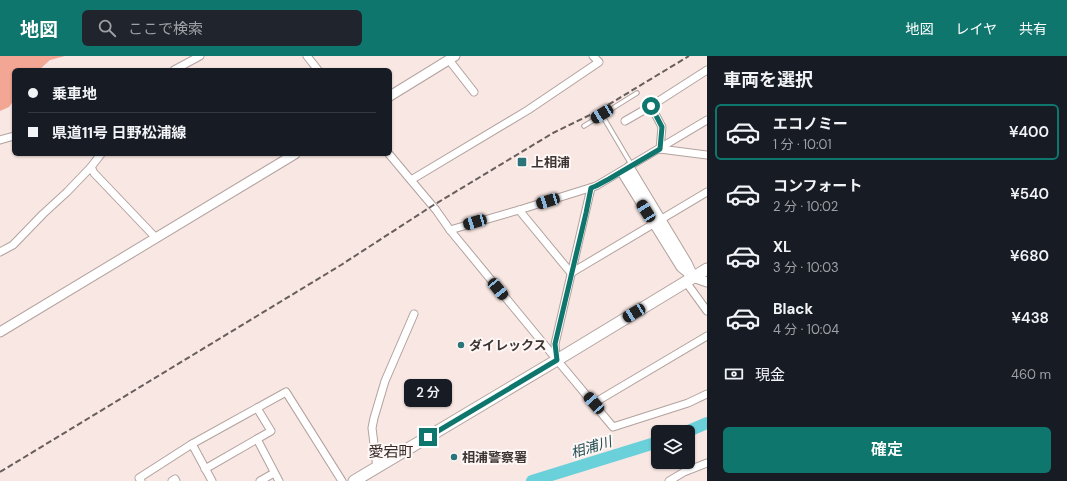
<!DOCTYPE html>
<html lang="ja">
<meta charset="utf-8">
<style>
body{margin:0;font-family:"DM Sans","Noto Sans JP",sans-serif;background:#20242c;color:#f1f3f6;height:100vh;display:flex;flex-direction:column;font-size:15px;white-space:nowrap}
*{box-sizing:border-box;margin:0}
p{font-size:13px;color:#9ea1a6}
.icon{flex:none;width:22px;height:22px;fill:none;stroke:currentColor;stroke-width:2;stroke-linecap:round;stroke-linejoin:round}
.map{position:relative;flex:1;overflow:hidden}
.side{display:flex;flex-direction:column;background:#171b24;width:360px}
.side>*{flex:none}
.top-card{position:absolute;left:12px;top:12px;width:380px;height:88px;border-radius:6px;box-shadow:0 1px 3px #0004;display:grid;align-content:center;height:88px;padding:0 16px;background:#171b24}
.tools{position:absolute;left:651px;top:369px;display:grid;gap:8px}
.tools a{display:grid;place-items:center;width:44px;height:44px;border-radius:6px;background:#171b24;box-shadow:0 1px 3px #0004;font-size:20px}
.end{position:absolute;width:18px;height:18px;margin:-9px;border:5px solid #0f766e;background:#fff;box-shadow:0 0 0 2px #fff}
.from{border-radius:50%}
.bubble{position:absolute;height:28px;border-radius:6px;background:#171b24;box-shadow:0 1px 3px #0004;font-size:13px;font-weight:600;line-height:28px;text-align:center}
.car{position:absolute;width:12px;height:24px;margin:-12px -6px;border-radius:5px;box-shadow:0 0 3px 1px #0007;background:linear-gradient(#222 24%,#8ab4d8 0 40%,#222 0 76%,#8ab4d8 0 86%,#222 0)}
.top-card b{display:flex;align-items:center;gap:14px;height:38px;font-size:15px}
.top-card b+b{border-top:1px solid #363941}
.top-card i{width:10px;height:10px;background:#f1f3f6}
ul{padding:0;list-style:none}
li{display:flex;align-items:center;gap:12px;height:56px;margin:0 8px 6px;padding:0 8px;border:2px solid transparent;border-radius:6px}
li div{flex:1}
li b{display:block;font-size:15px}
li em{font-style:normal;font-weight:600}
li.selected{border-color:#0f766e}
li>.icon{width:36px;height:36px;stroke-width:1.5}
h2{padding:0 16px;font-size:18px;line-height:48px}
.pay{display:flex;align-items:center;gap:10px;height:44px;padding:0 16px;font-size:15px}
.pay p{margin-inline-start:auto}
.button{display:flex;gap:8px;margin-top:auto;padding:8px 16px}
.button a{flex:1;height:46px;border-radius:6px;background:#0f766e;color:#fff;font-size:16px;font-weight:600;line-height:46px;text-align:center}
header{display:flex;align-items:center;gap:24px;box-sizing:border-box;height:56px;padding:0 20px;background:#0f766e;color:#fff}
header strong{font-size:19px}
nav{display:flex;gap:22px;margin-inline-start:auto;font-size:14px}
.search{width:280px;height:36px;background:#20242c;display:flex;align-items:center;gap:10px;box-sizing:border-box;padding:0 14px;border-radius:6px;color:#9ea1a6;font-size:15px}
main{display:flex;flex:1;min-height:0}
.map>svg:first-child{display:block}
.forest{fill:#f3a694}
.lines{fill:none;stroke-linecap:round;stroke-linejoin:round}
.river{stroke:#6ad0d9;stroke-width:12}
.service-casing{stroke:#b2a29e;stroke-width:5.5}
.minor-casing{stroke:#b2a29e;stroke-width:9}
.tertiary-casing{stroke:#b2a29e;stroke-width:11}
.primary-casing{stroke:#b2a29e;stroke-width:13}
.service{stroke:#fff;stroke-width:3.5}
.minor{stroke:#fff;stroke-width:7}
.tertiary{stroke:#fff;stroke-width:9}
.primary{stroke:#fff;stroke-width:11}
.rail{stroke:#685e5c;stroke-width:2;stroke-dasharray:6 3;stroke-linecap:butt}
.route{stroke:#0f766e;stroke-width:5}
.poi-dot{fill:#2a747a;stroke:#fef7f5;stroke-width:1.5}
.labels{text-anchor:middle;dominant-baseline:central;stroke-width:4;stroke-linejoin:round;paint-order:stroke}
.poi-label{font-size:13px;font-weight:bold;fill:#3c3533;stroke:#fef7f5;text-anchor:start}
.water-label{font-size:14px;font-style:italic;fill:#204e53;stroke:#fef7f5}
.quarter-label{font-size:15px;fill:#372b28;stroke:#fef7f5}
</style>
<header>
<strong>地図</strong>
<div class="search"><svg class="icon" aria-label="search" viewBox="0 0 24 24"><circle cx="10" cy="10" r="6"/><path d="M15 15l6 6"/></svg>ここで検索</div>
<nav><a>地図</a><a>レイヤ</a><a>共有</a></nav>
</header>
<main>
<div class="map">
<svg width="707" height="425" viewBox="0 0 707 425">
<rect width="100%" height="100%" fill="#f8e7e3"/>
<!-- forest -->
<path class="forest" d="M0,0H65L50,4L39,14H14V44L9,51L0,55Z"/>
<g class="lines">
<!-- river -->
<g class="river">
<path d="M686,376L707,367"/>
<path d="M532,425L658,386"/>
</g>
<defs>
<g id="service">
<path d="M602,59L631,108"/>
<path d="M584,70L637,37"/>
</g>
<g id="minor">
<path d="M307,0L318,14"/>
<path d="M449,4L474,36"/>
<path d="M174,14L200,0"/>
<path d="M651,50L707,14"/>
<path d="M625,65L651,50L662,71L660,93"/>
<path d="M0,84L14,80"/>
<path d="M660,93L707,99"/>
<path d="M389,98L436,154L450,174L557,304L613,371L688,347L707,338"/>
<path d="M91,111L94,117L156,182"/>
<path d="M411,124L528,54L599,6L593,0"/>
<path d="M519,154L571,217"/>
<path d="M450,174L519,154L596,130L707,64"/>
<path d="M0,196L13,189L43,158L67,136L91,111L101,98"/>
<path d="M571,217L707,136"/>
<path d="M686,226L707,255"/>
<path d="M556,303L555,288L591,132"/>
<path d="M594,347L707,280"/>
<path d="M257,383L279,425"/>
<path d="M192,388L212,425"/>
<path d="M377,412L372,372L374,362L385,325L414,258"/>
<path d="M205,413L271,375L257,352"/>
<path d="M141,425L139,422L192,388L286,336L342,425"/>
<path d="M172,425L175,423L176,425"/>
<path d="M260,425L274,417"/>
<path d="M669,425L684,416L707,407"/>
</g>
<g id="tertiary">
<path d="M390,40L455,0"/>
<path d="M629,111L687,207L693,220"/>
<path d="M622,116L681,211L693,221L707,226"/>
<path d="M0,276L295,98"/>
</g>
<path id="primary" d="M354,425L557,304L707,213"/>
</defs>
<!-- service casing -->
<use href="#service" class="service-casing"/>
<!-- minor casing -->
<use href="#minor" class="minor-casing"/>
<!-- tertiary casing -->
<use href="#tertiary" class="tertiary-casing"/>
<!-- primary casing -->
<use href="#primary" class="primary-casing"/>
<!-- service -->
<use href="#service" class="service"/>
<!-- minor -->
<use href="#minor" class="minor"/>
<!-- tertiary -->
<use href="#tertiary" class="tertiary"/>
<!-- primary -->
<use href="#primary" class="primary"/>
<!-- rail -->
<g class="rail">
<path d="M593,58L689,0"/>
<path d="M0,416L341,209L432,150L553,77L598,55"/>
</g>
</g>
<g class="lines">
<!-- route -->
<path class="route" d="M428,381L557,304L555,288L586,157L591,132L596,130L609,123L660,93L662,71L651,50"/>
</g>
<!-- markers -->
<g class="poi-dot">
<rect x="517" y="101" width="10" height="10" rx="2"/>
<circle cx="461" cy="289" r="4"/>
<circle cx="454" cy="401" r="4"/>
</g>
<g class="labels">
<!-- poi labels -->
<g class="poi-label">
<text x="531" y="106">上相浦</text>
<text x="469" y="289">ダイレックス</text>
<text x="462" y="401">相浦警察署</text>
</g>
<!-- water labels -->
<g class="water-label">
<text transform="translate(591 391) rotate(-17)">相浦川</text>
</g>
<!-- quarter labels -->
<g class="quarter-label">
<text x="391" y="396">愛宕町</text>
</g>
</g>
</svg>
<div class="tools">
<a><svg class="icon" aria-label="layers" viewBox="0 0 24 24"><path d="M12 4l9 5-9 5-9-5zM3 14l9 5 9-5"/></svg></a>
</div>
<i class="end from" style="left:651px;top:50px"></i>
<i class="end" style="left:428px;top:381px"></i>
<div class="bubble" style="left:404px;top:323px;width:48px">2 分</div>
<i class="car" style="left:602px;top:58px;rotate:238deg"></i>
<i class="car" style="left:548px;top:145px;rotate:253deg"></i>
<i class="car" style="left:646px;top:155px;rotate:328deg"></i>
<i class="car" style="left:475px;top:166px;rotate:254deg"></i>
<i class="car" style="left:498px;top:233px;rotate:141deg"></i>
<i class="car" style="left:634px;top:257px;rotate:239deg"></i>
<i class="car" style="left:594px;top:347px;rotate:319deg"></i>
<div class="top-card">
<b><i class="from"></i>乗車地</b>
<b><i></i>県道11号 日野松浦線</b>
</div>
</div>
<section class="side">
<h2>車両を選択</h2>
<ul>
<li class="selected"><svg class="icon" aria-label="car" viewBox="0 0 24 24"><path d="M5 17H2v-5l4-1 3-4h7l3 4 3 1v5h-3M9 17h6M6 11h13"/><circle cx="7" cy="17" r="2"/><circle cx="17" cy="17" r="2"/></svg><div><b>エコノミー</b><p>1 分 · 10:01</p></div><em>¥400</em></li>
<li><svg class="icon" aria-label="car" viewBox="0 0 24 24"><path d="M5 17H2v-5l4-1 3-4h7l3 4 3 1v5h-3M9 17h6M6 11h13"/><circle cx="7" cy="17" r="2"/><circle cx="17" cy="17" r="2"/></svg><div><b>コンフォート</b><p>2 分 · 10:02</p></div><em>¥540</em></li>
<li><svg class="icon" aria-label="car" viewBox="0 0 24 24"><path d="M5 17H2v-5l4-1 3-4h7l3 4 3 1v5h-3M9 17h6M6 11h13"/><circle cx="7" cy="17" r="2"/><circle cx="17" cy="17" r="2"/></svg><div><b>XL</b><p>3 分 · 10:03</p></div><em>¥680</em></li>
<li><svg class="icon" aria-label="car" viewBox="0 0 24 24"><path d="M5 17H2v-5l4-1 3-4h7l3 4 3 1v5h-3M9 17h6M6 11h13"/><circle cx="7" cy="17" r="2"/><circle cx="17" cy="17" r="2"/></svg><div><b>Black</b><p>4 分 · 10:04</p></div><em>¥438</em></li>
</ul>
<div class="pay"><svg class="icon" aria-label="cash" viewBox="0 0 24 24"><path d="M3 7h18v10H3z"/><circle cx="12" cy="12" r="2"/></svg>現金<p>460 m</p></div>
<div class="button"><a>確定</a></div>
</section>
</main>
